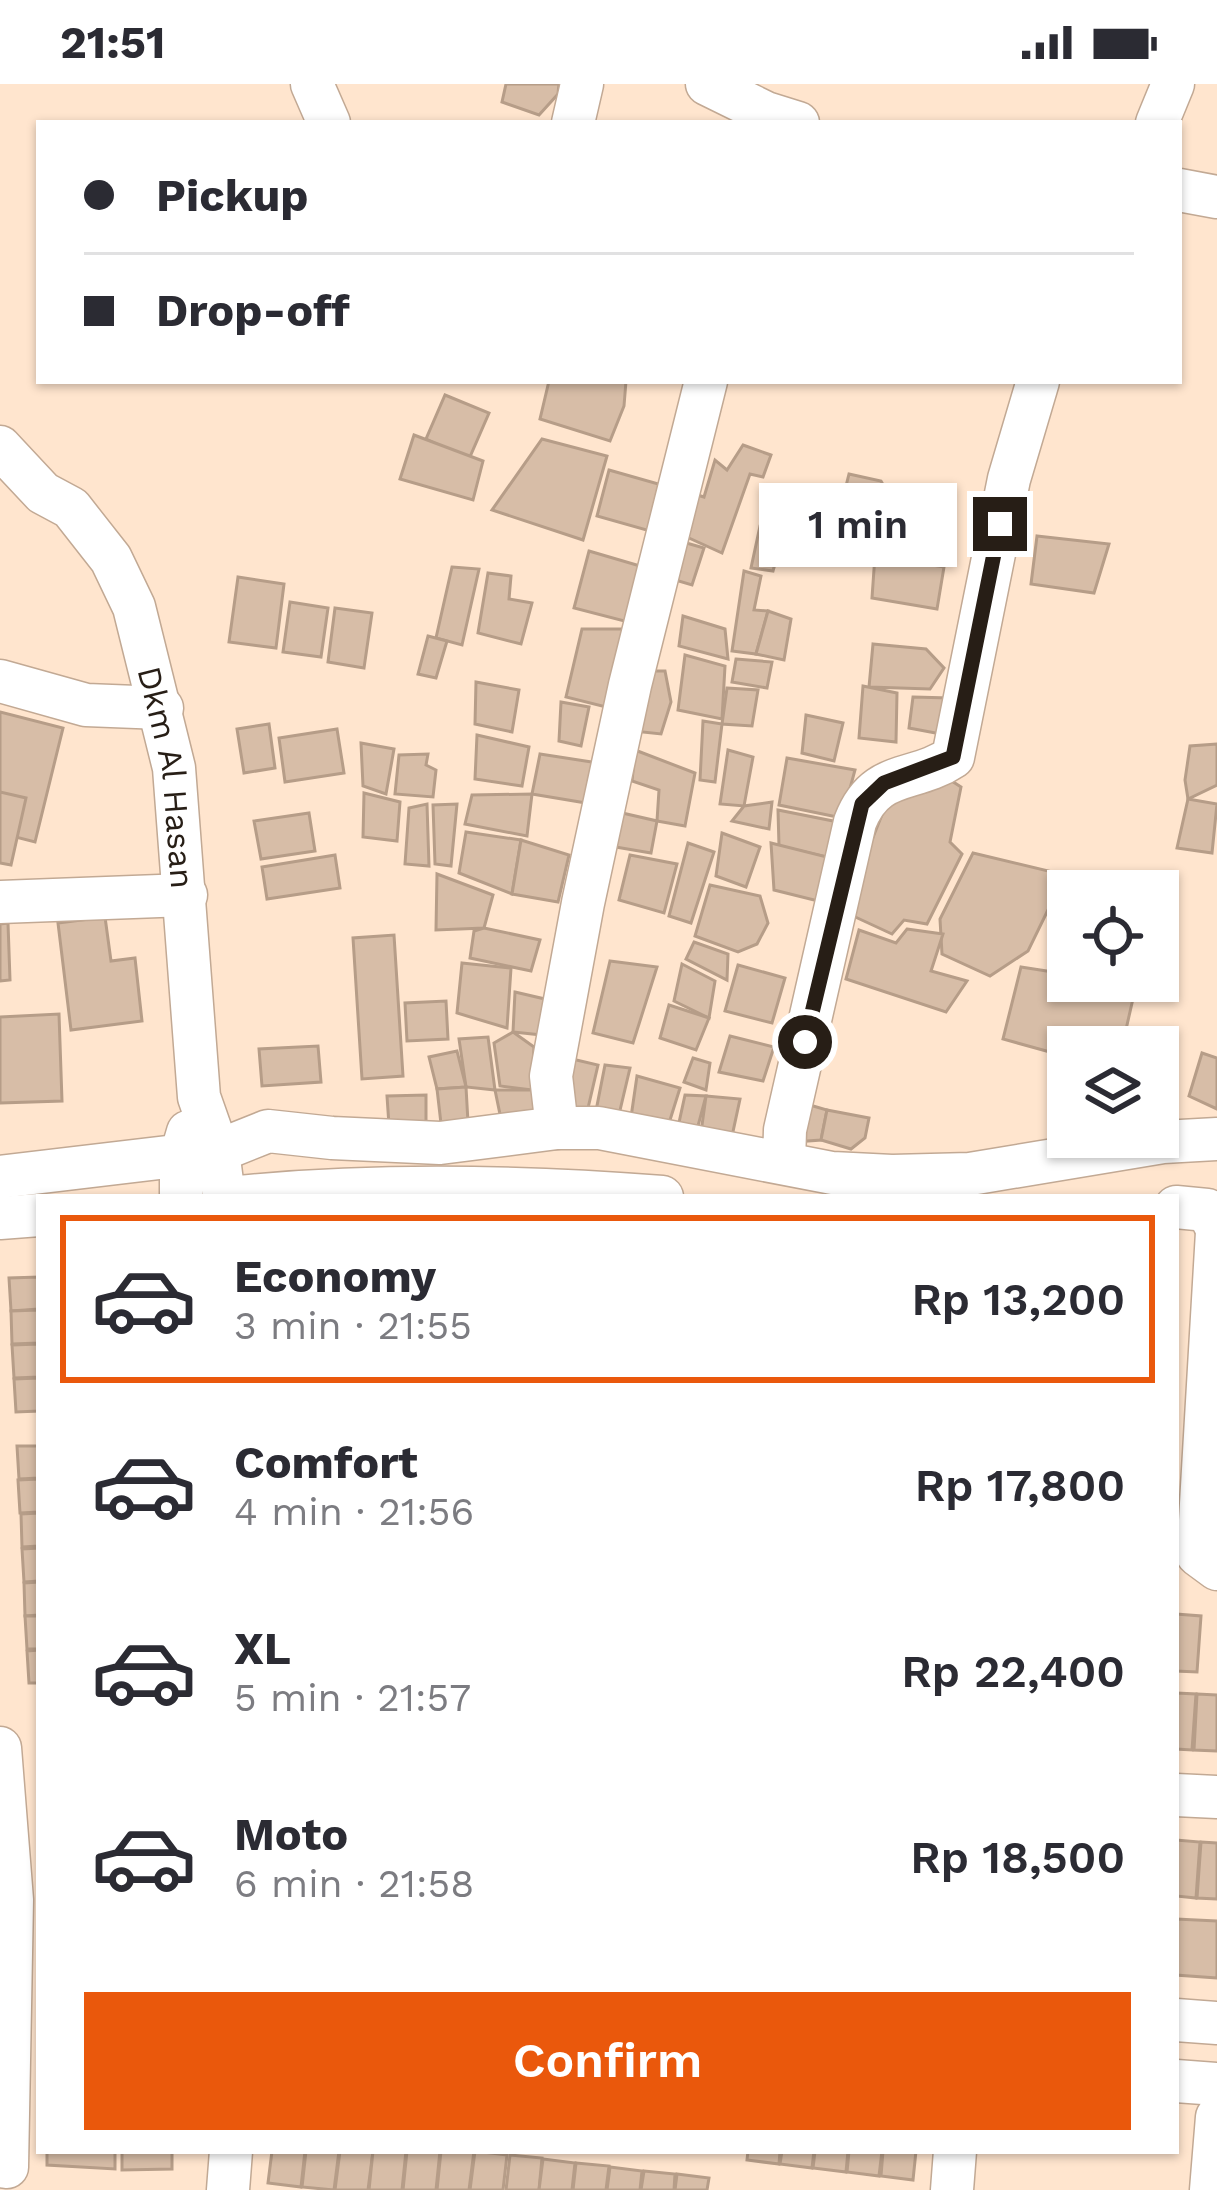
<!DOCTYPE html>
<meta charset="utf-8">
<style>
body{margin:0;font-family:"Work Sans",sans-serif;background:#f2f2f3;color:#2b2b33;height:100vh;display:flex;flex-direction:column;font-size:45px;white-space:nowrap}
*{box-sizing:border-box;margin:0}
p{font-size:39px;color:#7c7c81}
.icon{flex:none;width:66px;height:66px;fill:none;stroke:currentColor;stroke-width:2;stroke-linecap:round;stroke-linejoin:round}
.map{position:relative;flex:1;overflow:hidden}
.side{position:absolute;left:36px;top:1110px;width:1143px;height:960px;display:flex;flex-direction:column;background:#fff;border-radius:0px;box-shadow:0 3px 9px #0004}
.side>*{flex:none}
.top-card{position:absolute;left:36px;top:36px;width:1146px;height:264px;border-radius:0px;box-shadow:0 3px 9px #0004;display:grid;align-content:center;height:264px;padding:0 48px;background:#fff}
.tools{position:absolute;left:1047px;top:786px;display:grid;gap:24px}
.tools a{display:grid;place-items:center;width:132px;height:132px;border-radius:0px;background:#fff;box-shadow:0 3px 9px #0004;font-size:60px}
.end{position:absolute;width:54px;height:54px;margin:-27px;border:15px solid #271e16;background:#fff;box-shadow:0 0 0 6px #fff}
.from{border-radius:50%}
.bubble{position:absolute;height:84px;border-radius:0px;background:#fff;box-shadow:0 3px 9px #0004;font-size:39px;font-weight:600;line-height:84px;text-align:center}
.top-card b{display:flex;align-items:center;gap:42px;height:114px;font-size:45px}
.top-card b+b{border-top:3px solid #e1e1e2}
.top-card i{width:30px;height:30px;background:#2b2b33}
ul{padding:21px 0 0;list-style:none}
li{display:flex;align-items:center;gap:36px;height:168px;margin:0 24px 18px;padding:0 24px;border:6px solid transparent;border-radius:0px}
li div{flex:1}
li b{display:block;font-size:45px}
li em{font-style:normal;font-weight:600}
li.on{border-color:#ea580c}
li>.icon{width:108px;height:108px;stroke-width:1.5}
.primary-button{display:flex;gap:24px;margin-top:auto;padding:24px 48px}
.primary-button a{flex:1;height:138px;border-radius:0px;background:#ea580c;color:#fff;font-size:48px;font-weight:600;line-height:138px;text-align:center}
.status{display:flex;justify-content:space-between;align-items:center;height:84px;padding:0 60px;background:#fff;direction:ltr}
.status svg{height:33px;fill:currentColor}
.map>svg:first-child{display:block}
.building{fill:#d7bda7;stroke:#b69d88;stroke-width:3}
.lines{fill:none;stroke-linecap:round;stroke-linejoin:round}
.minor-casing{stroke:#c2a994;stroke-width:45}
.minor{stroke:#fff;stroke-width:42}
.route{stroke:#271e16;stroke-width:15}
.labels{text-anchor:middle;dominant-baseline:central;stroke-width:12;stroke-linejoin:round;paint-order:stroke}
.street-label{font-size:33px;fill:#271e16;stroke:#fbf6f2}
</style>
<div class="status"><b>21:51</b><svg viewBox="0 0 49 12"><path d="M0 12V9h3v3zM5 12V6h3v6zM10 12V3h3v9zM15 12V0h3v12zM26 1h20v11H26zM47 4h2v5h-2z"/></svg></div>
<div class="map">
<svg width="1217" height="2106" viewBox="0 0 1217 2106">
<rect width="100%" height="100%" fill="#ffe5ce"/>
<!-- building -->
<g class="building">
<path d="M506,0H559L558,10L539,31L502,18Z"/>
<path d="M549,297H626L624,322L610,357L540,335Z"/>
<path d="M445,311L489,329L469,375L426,355Z"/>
<path d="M414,351L483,377L473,416L400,395Z"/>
<path d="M542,355L607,372L583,456L492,426Z"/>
<path d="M743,361L771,371L763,393L750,390L722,469L678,449L688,408L704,413L715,376L727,386Z"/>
<path d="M609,386L669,403L657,449L597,432Z"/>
<path d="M849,390L881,397L894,420L881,461L833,454Z"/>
<path d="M760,442L785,444L773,487L751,484Z"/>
<path d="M1037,452L1109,460L1094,509L1031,500Z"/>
<path d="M676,456L704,464L692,501L665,493Z"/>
<path d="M589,467L647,484L632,539L574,524Z"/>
<path d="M875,471L944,483L937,525L872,514Z"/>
<path d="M452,483L479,485L462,561L436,554Z"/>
<path d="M744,487L761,492L754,526L768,527L756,570L732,567Z"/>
<path d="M488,489L511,492L509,515L532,519L521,560L478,549Z"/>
<path d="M238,493L284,500L276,564L229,558Z"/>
<path d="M290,518L328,524L321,573L283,568Z"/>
<path d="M335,524L372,529L364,584L328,578Z"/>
<path d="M768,527L791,535L784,576L756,570Z"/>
<path d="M683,532L725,545L728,575L679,562Z"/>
<path d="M582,545H635L610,624L566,613Z"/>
<path d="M428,552L447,557L436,594L418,590Z"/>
<path d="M873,560L926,565L944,584L930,605L869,603Z"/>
<path d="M685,571L725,582L722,635L678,626Z"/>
<path d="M736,575L772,578L767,604L732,598Z"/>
<path d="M645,587H665L671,618L661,650L633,647Z"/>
<path d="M476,598L519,606L512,648L475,640Z"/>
<path d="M863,602L897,609L896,658L859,654Z"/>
<path d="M727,604L758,606L752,642L722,640Z"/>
<path d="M913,613L949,614L946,651L909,644Z"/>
<path d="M561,618L589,623L581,662L559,657Z"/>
<path d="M0,628L63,644L35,758L0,749Z"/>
<path d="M806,631L843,639L834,677L802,669Z"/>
<path d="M703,637L722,640L715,698L700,696Z"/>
<path d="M269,640L275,684L244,689L237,645Z"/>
<path d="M337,645L344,689L285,698L279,654Z"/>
<path d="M477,651L529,663L522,702L475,695Z"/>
<path d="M361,659L394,665L386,710L363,702Z"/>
<path d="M1217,660V701L1188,715L1185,696L1190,662Z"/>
<path d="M635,666L695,689L685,742L657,737L659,706L632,697Z"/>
<path d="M728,666L753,673L744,722L720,720Z"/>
<path d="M428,670L426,681L436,686L433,713L395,710L399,671Z"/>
<path d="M540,670L598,679L586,719L532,710Z"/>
<path d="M787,674L855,686L842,734L779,721Z"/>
<path d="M944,692L961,703L950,758L962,770L927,840L904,836L892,850L851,831L866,771L889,713Z"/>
<path d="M0,708L26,714L11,781L0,779Z"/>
<path d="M364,709L400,718L397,757L363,753Z"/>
<path d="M532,710L527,752L465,740L472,711Z"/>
<path d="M1188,715L1217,720L1212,769L1177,764Z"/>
<path d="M772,718L769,745L732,737L744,722Z"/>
<path d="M427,720L429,782L405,780L409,724Z"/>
<path d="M457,720L451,782L435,780L433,721Z"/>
<path d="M605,725L657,737L651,769L598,760Z"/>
<path d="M778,726L843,739L835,775L779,762Z"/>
<path d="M309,729L315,767L261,775L254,737Z"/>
<path d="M466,748L521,756L512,810L459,789Z"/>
<path d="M722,749L760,763L746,803L716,792Z"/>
<path d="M521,756L569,771L558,818L512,810Z"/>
<path d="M688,759L714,768L691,839L669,832Z"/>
<path d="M771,759L835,775L822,818L774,806Z"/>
<path d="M973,769L1065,791L1028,867L990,892L942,870L940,835Z"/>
<path d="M335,771L340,804L267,815L262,783Z"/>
<path d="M630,771L677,780L664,829L619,816Z"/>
<path d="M437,790L493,811L484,844L436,846Z"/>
<path d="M710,801L760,812L768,839L757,860L738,868L695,852Z"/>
<path d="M105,833L111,877L135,874L142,937L71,946L58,839Z"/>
<path d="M8,839L10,896L0,897V840Z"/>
<path d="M484,844L540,856L531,887L470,874L474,847Z"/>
<path d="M907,845L943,850L931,887L967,897L946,928L846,895L859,846L896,859Z"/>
<path d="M394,851L403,992L362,995L353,854Z"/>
<path d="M694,858L728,870L727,896L686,875Z"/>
<path d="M610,877L657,883L633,959L593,949Z"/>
<path d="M462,879L511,884L507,944L457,929Z"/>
<path d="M682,880L715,897L709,934L674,917Z"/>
<path d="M738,881L785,894L772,939L725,927Z"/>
<path d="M1021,883L1066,890L1068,884V897H1137L1122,963H1068V973L1003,955Z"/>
<path d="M515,908L549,916L542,951L513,948Z"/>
<path d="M446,917L448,955L407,957L405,919Z"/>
<path d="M669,921L709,934L696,966L660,954Z"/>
<path d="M59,930L62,1017L0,1019V933Z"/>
<path d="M513,948L534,963L532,1006L500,1002L494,959Z"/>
<path d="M730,952L774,963L763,997L719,988Z"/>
<path d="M488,953L495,1006L466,1003L459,955Z"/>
<path d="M318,962L321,998L262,1002L259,965Z"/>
<path d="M457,967L466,1003L437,1005L429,973Z"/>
<path d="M1202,969L1217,974V1025L1189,1012Z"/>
<path d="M568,974L598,981L585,1037L563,1031Z"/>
<path d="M693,974L710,979L706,1006L684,998Z"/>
<path d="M605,981L630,984L617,1039L594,1037Z"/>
<path d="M637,992L680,1004L665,1052L629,1047Z"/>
<path d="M466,1003L469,1056L443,1057L437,1005Z"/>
<path d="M495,1006H532L536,1034L502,1040Z"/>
<path d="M426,1011V1055L390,1056L387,1012Z"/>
<path d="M685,1011L706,1012L694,1057H675Z"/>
<path d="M706,1012L740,1015L729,1066L699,1063Z"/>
<path d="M803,1019L827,1026L821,1056L793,1058Z"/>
<path d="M827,1026L869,1034L865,1054L851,1065L821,1056Z"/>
<path d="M39,1193V1225L11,1227L9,1194Z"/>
<path d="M39,1226V1259L12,1260L11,1227Z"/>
<path d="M39,1260V1293L14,1294L12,1261Z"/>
<path d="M39,1294V1327L16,1328L14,1295Z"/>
<path d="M17,1362H39V1394L19,1395Z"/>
<path d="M39,1395V1428L20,1429L18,1396Z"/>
<path d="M39,1429V1462L22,1463L21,1430Z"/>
<path d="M39,1464V1497L24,1498L22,1465Z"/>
<path d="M39,1498V1531L25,1532L24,1499Z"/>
<path d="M1176,1530L1201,1532L1197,1588L1176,1587Z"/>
<path d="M25,1532H39V1565H27Z"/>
<path d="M39,1566V1599H29L27,1567Z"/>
<path d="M1176,1609L1196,1610L1192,1666L1176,1665Z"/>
<path d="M1197,1610L1217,1611V1667L1194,1666Z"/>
<path d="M1176,1756L1200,1758L1196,1814L1176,1812Z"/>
<path d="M1201,1758L1217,1759V1815L1197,1814Z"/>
<path d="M1176,1835L1217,1837V1894L1176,1891Z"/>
<path d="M47,2067H115V2085L47,2081Z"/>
<path d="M122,2067H172V2085L122,2086Z"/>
<path d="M272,2067H305L301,2103L268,2099Z"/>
<path d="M306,2067H339L334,2106L302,2103Z"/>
<path d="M340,2067H373L368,2106H335Z"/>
<path d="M373,2067H406L402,2106H369Z"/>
<path d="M407,2067H440L436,2106H403Z"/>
<path d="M441,2067H474L469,2106H437Z"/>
<path d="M475,2067L507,2071L503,2106H470Z"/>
<path d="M748,2067H780L779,2080L747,2076Z"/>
<path d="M782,2067H814L812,2084L780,2080Z"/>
<path d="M815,2067H848L846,2088L813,2084Z"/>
<path d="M849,2067H882L879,2092L847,2088Z"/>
<path d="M883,2067H916L913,2096L881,2092Z"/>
<path d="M510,2071L542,2074L539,2106H506Z"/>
<path d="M543,2075L575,2079L572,2106H539Z"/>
<path d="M576,2079L609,2082L606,2106H573Z"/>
<path d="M610,2083L642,2087L640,2106H607Z"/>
<path d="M644,2087L675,2090L674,2106H641Z"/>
<path d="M677,2090L709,2094L707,2106H675Z"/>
</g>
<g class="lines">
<defs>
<g id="minor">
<path d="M312,0L329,39"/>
<path d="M707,0L766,29L798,39"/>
<path d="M573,39L582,0"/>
<path d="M1157,39L1173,0"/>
<path d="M1179,106L1217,113"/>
<path id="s1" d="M0,363L43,409L71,424L111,475L134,523L174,684L199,1013L218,1067L224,1113"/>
<path d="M0,597L86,621L162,624"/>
<path d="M0,818L186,811"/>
<path d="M557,1044L551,992L583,819L630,601L706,297"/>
<path d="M784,1078L785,1046L855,738C876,684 913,700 953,673L1009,395L1038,297"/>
<path d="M0,1093L218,1067L268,1047L332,1054L440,1059L557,1044H599L832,1089L892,1092L970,1090L1163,1058L1217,1055"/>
<path d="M181,1113V1072L188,1048"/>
<path d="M238,1113C379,1099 521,1102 662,1113"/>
<path d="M1176,1123L1207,1126L1217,1144"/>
<path d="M0,1134L39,1131"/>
<path d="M1217,1148L1198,1471L1217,1485"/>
<path d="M0,1664L12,1816L7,2083L0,2082"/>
<path d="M1176,1711L1217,1713"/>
<path d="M1176,1936L1217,1939"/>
<path d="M1176,1997L1217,2000"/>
<path d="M228,2106L231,2067"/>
<path d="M952,2106L955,2067"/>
<path d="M1211,2106L1217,2033"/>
</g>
</defs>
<!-- minor casing -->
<use href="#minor" class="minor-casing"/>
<!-- minor -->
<use href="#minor" class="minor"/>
</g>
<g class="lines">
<!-- route -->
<path class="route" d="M805,958L862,720L884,699L953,673L1000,440"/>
</g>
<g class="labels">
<!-- street labels -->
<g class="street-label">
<text stroke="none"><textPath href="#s1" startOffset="387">Dkm Al Hasan</textPath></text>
</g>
</g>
</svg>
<div class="tools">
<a><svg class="icon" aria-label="locate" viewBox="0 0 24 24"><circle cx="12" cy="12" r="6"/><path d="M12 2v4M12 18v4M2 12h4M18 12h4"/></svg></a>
<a><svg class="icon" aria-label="layers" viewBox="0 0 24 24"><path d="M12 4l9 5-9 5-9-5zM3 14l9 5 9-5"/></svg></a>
</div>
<i class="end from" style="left:805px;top:958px"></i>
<i class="end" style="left:1000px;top:440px"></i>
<div class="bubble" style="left:759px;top:399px;width:198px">1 min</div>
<div class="top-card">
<b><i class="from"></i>Pickup</b>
<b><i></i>Drop-off</b>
</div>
<section class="side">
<ul>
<li class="on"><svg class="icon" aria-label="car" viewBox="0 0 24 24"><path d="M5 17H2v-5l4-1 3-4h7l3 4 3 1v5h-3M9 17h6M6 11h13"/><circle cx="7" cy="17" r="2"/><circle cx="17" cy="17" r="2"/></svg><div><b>Economy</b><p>3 min · 21:55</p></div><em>Rp 13,200</em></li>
<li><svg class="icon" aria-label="car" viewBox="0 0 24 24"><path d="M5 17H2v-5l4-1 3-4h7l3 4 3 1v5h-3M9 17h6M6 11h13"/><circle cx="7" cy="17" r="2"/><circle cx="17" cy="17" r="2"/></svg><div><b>Comfort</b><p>4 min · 21:56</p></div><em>Rp 17,800</em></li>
<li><svg class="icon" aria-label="car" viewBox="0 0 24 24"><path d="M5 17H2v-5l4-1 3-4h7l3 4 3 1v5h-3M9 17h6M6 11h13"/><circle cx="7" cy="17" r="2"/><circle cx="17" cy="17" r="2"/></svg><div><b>XL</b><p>5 min · 21:57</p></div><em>Rp 22,400</em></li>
<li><svg class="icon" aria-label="car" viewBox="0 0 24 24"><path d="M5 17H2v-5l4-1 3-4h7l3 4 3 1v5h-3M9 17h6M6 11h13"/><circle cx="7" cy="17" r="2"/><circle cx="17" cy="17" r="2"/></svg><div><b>Moto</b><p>6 min · 21:58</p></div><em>Rp 18,500</em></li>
</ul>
<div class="primary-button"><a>Confirm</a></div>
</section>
</div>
